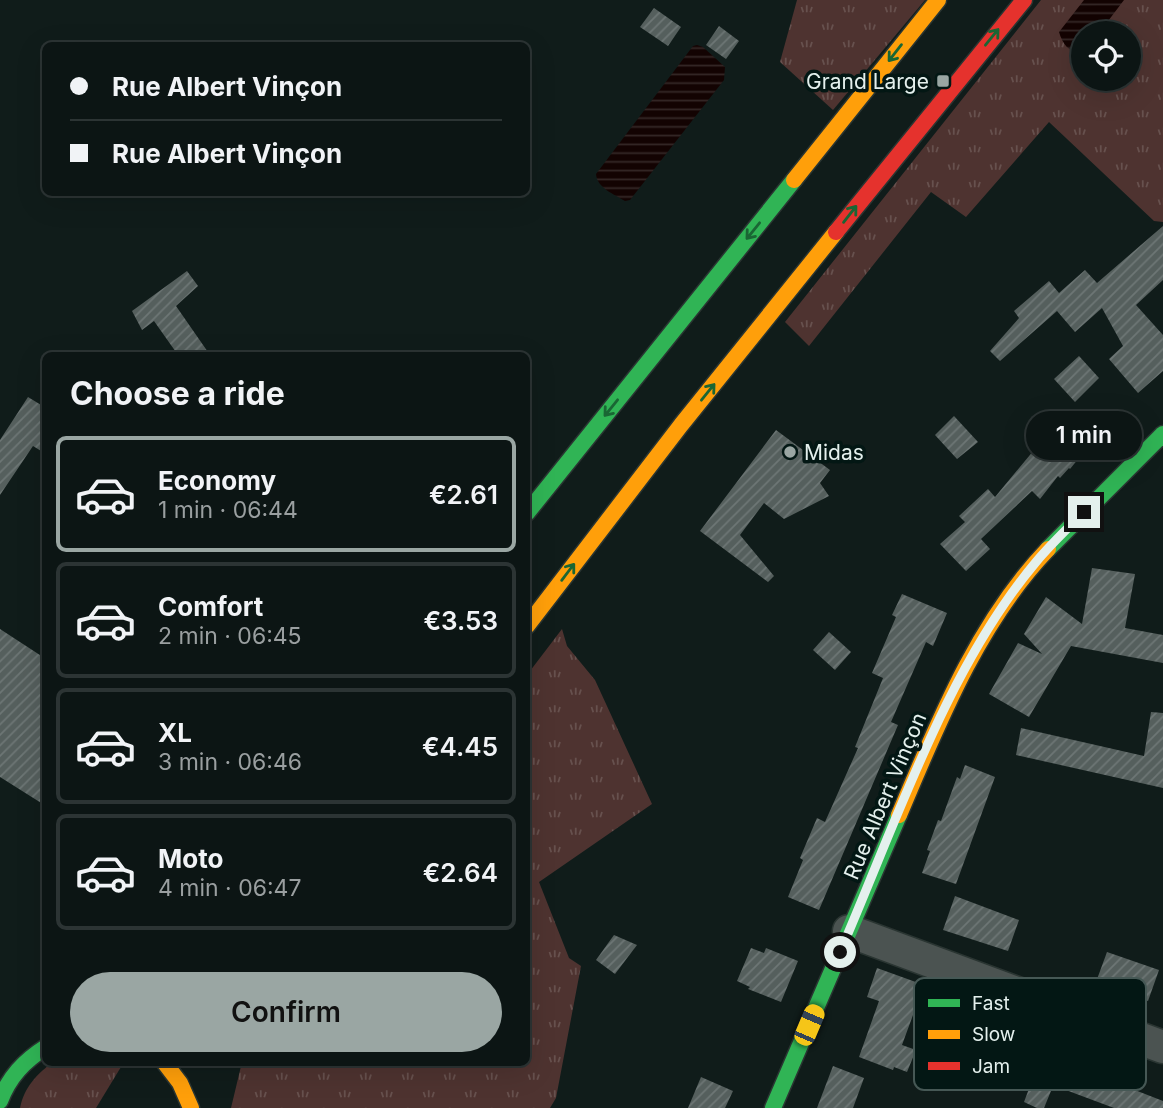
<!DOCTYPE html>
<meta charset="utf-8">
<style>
body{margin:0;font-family:Inter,sans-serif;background:#151e1d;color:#f1f3f6;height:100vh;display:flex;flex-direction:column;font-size:26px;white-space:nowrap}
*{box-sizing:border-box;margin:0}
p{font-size:23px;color:#9a9fa0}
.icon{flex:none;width:38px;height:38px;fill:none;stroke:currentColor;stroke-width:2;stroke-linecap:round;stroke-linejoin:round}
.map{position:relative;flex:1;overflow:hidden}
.details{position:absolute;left:42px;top:352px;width:488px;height:714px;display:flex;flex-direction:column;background:#0c1514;border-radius:10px;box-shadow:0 7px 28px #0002,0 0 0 2px #2c3434}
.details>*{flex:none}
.hud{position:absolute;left:42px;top:42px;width:488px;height:154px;border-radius:10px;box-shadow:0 7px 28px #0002,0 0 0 2px #2c3434;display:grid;align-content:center;height:154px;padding:0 28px;background:#0c1514}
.fabs{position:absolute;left:1071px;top:21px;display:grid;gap:14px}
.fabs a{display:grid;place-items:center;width:70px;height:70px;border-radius:50%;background:#0c1514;box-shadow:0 7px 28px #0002,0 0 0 2px #2c3434;font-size:35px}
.end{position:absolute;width:32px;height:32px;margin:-16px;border:9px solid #e4f0ed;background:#111;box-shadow:0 0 0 4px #111}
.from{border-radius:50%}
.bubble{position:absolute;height:49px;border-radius:24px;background:#0c1514;box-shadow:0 7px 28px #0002,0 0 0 2px #2c3434;font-size:23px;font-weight:600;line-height:49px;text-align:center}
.car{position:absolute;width:21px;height:42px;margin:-21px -10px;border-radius:9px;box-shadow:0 0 5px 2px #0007;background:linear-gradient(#f5c518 24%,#345 0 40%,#f5c518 0 76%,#345 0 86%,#f5c518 0)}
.hud b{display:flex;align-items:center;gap:24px;height:66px;font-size:26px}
.hud b+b{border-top:2px solid #2c3434}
.hud i{width:18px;height:18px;background:#f1f3f6}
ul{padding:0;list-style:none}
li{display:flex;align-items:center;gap:21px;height:116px;margin:0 14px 10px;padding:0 14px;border:4px solid #2c3434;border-radius:10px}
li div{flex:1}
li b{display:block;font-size:26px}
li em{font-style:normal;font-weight:600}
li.current{border-color:#9aa6a3}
li>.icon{width:63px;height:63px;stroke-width:1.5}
h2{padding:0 28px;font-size:32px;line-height:84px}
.action{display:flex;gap:14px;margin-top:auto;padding:14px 28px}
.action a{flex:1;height:80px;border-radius:42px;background:#9aa6a3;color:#111;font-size:28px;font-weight:600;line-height:80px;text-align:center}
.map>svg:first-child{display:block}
.grass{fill:url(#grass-tufts);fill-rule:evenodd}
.water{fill:url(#water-rules)}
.building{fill:url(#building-hatch)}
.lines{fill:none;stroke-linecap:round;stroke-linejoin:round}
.street-casing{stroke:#2a3532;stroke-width:35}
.fast-casing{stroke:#2a3532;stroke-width:19}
.slow-casing{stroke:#2a3532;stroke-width:19}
.jam-casing{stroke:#2a3532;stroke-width:19}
.street{stroke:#4b5351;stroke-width:32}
.fast{stroke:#30b455;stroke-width:16}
.slow{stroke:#ff9f0a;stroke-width:16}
.jam{stroke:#e5322d;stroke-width:16}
.oneway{stroke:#1a6634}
.route{stroke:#e4f0ed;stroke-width:9}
.poi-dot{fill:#9aa6a3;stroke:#031714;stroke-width:2.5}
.labels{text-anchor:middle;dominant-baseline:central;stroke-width:7;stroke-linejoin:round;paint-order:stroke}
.poi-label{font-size:21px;fill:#e4f0ed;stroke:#031714;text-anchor:end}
.street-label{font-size:21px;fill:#e4f0ed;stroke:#031714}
.key{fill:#031714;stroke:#465855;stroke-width:2}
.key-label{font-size:19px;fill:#e4f0ed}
</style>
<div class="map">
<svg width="1163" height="1108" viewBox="0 0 1163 1108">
<defs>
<pattern id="grass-tufts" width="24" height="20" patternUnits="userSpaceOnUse" patternTransform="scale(1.75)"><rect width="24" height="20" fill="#4e3330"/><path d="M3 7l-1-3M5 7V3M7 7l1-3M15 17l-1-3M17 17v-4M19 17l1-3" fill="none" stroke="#67514e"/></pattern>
<pattern id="water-rules" width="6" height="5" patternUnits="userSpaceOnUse" patternTransform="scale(1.75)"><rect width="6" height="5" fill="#130302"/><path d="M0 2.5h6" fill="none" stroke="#352827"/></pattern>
<pattern id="building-hatch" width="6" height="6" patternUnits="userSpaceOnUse" patternTransform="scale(1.75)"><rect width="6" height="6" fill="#555f5d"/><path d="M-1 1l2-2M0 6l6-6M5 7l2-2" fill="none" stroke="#6d7675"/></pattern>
</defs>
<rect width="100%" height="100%" fill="#101c1a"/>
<!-- grass -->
<g class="grass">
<path d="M797,0H925L833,110L780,62Z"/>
<path d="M1041,0H1163V222L1154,221L1049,122L966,217L931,192L809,346L785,322ZM1083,33H1129V79H1083Z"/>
<path d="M562,629L567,646L595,680L652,804L539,882L569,958L581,966L556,1098L550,1108H231L242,1062H527V675Z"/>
<path d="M53,1062H124L96,1108H20C24,1087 37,1074 53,1062Z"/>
</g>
<!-- water -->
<g class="water">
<path d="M1084,0H1124L1099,33H1083V52C1069,53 1063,45 1059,32Z"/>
<path d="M697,45L703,47L725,67L724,80L630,200L625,201C614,194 597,188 596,174L693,46Z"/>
</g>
<!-- building -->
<g class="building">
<path d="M654,8L681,27L668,46L640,27Z"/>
<path d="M719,26L739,41L726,59L706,45Z"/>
<path d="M1163,226V280L1136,305L1163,335V371L1138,393L1109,359L1123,346L1102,308L1075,332L1057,311L1000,361L990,351L1019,318L1014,311L1049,281L1059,293L1085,270L1097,283Z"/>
<path d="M187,271L198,286L176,306L210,355H178L154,321L142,330L132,311Z"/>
<path d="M1079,356L1099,378L1075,402L1054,379Z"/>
<path d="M28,397L46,408V454L33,446L0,495V440Z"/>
<path d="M1070,415L1096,437L1070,469L1069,468L1060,478L1058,476L1040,499L1032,491L981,539L990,549L966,571L940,544L965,522L959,516L988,489L995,497L1039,444L1043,447Z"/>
<path d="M954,416L978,442L957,459L935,435Z"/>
<path d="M776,430L830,470L820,483L829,496L784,519L764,503L740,535L774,576L768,582L700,531Z"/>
<path d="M1092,568L1135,574L1125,628L1163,635V663L1071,646L1029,717L989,694L1018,643L1042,654L1024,634L1046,597L1082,624Z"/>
<path d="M902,594L947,613L933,646L926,642L891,722L898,725L819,910L788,897L803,860L800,858L817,818L825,822L858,748L855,747L883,678L872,673L896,617L892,615Z"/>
<path d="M0,629L46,659V806L0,777Z"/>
<path d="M829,632L851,652L835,670L813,650Z"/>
<path d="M1151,712L1163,713V788L1016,755L1021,728L1144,756Z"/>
<path d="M965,765L995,777L956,884L922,873L930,851L927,850L938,820L941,821L957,777L960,779Z"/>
<path d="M955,896L1019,920L1008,951L943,930Z"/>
<path d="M614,935L637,945L615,974L596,960Z"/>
<path d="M751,948L764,953L766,948L798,961L781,1002L748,989L750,987L737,981Z"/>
<path d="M1107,952L1159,970L1148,1001L1096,982Z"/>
<path d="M877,968L924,985L902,1045L916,1050L907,1072L894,1067L893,1070L859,1057L879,1001L867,997Z"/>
<path d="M1052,1045L1126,1073L1122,1085L1163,1101V1108H1114L1039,1080Z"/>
<path d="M833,1066L864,1078L853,1108H817Z"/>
<path d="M701,1077L733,1091L725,1108H688Z"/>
<path d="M1033,1078L1053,1086L1044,1108H1037L1024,1102Z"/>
</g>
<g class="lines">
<defs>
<path id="street" d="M849,931L1163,1047"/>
<g id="fast">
<path d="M527,513L794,180"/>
<path d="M1048,549L1163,434"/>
<path d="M0,1101C9,1077 24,1061 46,1047"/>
<path d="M773,1108L899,815"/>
</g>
<g id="slow">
<path d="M794,180L938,0"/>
<path d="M527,626L681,425L836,232"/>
<path d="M899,815C938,723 978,622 1048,549"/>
<path d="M164,1062L180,1083L191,1108"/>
</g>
<path id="jam" d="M836,232L1024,0"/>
</defs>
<!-- street casing -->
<use href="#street" class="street-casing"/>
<!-- fast casing -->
<use href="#fast" class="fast-casing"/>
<!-- slow casing -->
<use href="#slow" class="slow-casing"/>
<!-- jam casing -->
<use href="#jam" class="jam-casing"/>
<!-- street -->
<use href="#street" class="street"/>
<!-- fast -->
<use href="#fast" class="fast"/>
<!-- slow -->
<use href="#slow" class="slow"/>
<!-- jam -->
<use href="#jam" class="jam"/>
</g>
<!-- one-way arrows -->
<defs><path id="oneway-shaft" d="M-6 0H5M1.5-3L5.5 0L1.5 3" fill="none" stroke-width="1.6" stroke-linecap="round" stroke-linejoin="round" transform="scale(1.75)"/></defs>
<g class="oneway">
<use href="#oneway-shaft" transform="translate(992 37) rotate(-51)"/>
<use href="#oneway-shaft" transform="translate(895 53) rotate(128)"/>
<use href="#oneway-shaft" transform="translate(850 214) rotate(-52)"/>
<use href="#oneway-shaft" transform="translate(753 231) rotate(129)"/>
<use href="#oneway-shaft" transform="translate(708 392) rotate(-51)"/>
<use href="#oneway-shaft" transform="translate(611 408) rotate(129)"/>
<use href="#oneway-shaft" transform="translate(568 572) rotate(-53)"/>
</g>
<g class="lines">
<!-- route -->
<path class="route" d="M840,952C896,824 946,669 1036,562C1051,544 1068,528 1084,512"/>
</g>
<!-- markers -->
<g class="poi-dot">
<rect x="936" y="74" width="14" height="14" rx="3.5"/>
<circle cx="790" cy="452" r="7"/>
</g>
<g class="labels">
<!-- poi labels -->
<g class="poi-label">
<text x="929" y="81">Grand Large</text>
<text x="804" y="452" text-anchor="start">Midas</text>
</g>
<!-- street labels -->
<g class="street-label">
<text transform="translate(885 796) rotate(-67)">Rue Albert Vinçon</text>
</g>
</g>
<!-- legend -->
<rect x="914" y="978" width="232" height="112" rx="10" class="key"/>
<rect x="928" y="999" width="32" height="8" fill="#30b455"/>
<rect x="928" y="1030" width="32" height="9" fill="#ff9f0a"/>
<rect x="928" y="1062" width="32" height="8" fill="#e5322d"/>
<g class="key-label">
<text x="972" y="1010">Fast</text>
<text x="972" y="1041">Slow</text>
<text x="972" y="1073">Jam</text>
</g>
</svg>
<div class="fabs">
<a><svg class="icon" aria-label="locate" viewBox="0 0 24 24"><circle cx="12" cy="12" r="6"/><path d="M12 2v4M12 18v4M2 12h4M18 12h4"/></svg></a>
</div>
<i class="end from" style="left:840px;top:952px"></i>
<i class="end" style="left:1084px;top:512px"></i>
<div class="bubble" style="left:1026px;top:411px;width:116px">1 min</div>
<i class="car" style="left:809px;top:1025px;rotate:23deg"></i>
<div class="hud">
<b><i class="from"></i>Rue Albert Vinçon</b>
<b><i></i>Rue Albert Vinçon</b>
</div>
<section class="details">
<h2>Choose a ride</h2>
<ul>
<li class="current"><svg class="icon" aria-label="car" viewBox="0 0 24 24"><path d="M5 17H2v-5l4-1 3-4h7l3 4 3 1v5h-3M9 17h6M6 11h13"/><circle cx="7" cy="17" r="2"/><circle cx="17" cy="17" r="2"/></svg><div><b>Economy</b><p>1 min · 06:44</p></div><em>€2.61</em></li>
<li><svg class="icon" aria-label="car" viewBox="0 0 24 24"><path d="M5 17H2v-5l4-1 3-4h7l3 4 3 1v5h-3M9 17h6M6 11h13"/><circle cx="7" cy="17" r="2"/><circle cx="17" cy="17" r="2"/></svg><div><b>Comfort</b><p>2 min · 06:45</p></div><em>€3.53</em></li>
<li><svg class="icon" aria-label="car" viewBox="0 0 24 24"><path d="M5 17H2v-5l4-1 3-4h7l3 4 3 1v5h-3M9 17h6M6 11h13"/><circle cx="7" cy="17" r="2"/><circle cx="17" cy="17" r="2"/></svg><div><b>XL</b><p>3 min · 06:46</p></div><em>€4.45</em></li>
<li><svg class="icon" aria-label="car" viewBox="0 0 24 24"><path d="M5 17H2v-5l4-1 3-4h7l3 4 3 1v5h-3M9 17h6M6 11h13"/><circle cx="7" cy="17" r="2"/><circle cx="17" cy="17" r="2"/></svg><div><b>Moto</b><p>4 min · 06:47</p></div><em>€2.64</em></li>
</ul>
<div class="action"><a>Confirm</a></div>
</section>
</div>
